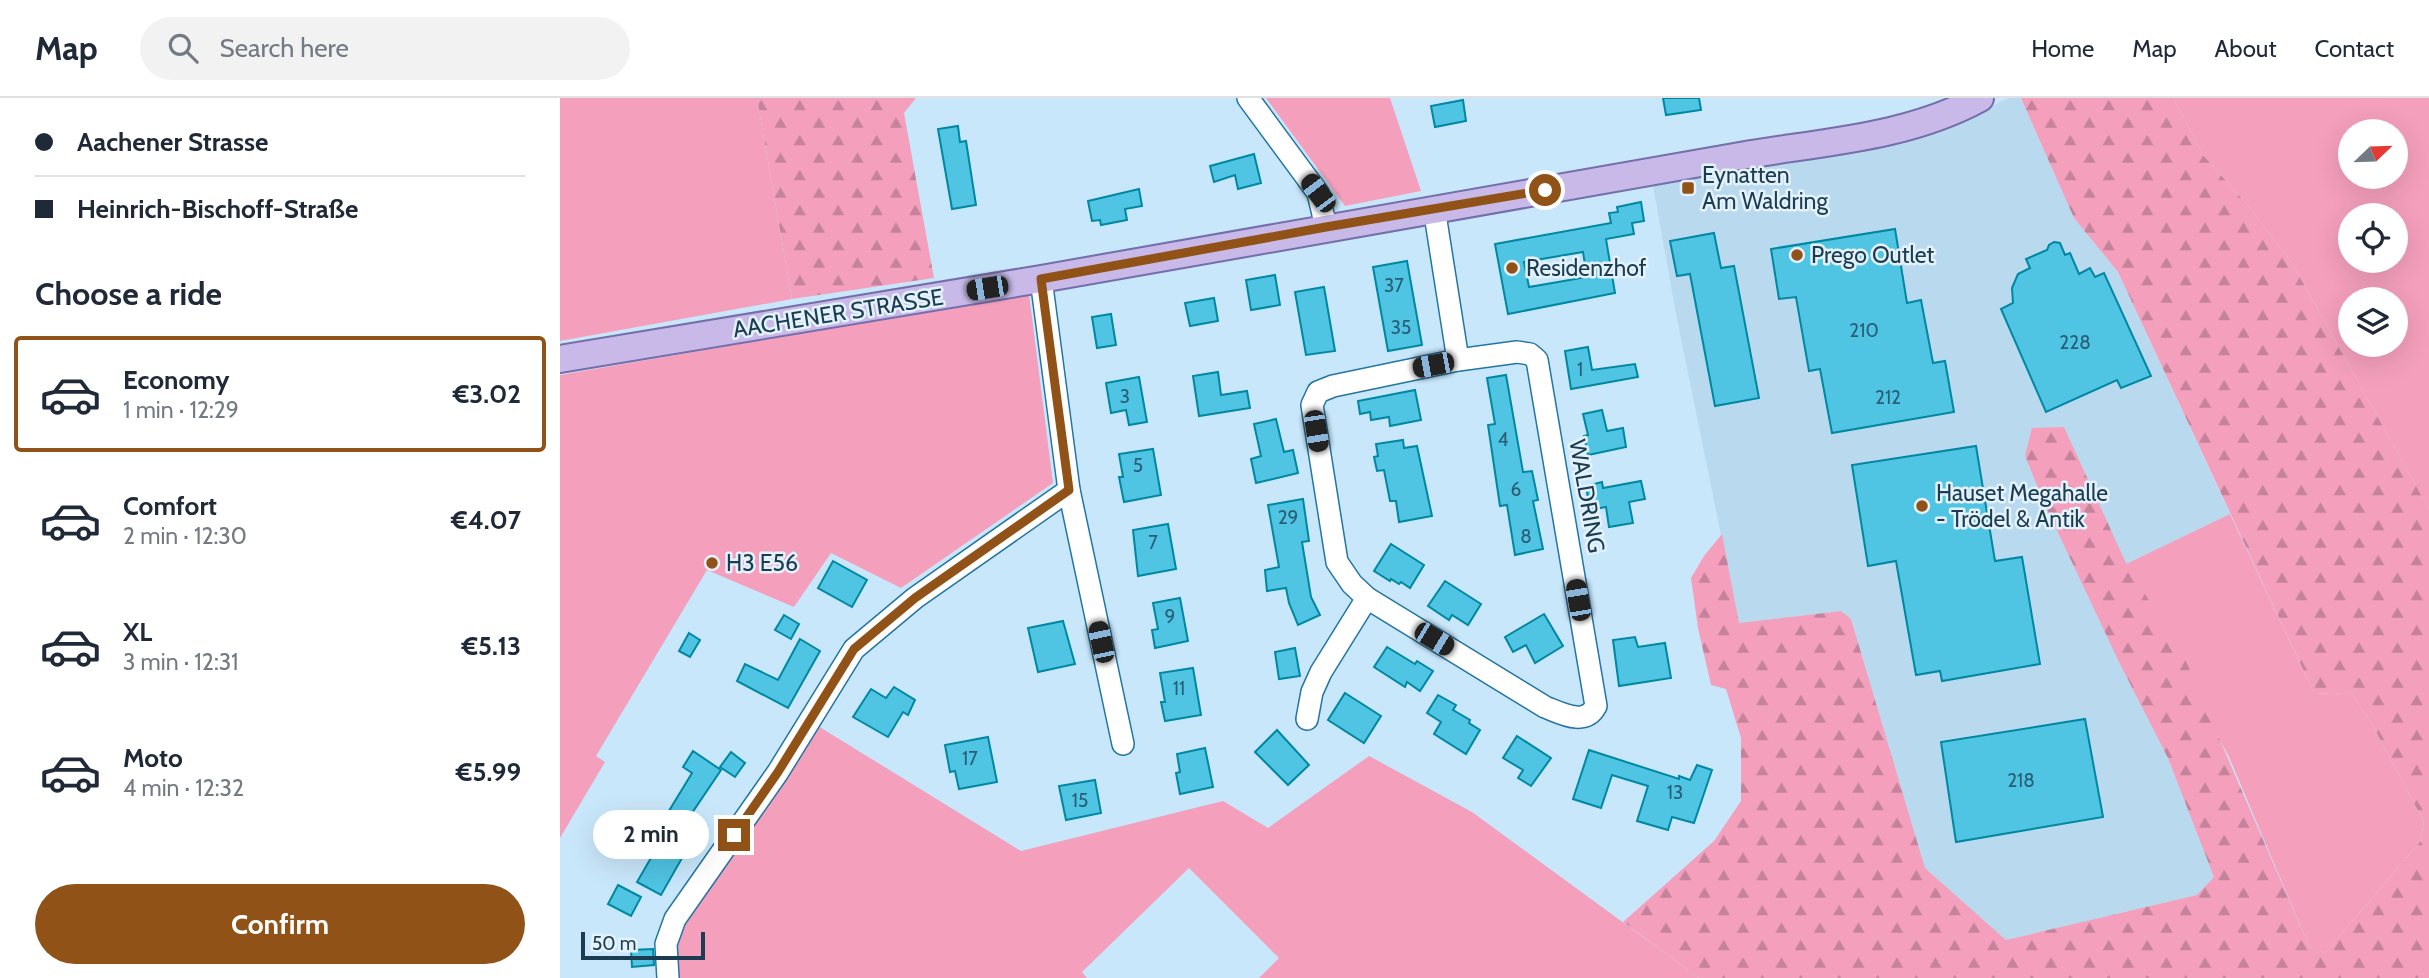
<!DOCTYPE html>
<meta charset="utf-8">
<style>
body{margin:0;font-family:Cabin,sans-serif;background:#f2f2f3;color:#1f2937;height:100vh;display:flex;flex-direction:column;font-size:26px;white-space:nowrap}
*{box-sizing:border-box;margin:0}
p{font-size:23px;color:#747a83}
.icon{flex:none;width:38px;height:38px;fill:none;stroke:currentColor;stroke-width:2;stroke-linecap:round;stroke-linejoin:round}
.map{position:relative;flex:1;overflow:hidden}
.panel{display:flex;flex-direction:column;background:#fff;width:560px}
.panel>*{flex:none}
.hud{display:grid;align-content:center;height:154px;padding:0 35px;background:#fff}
.needle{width:46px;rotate:67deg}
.tools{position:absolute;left:1778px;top:21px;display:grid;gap:14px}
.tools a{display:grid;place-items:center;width:70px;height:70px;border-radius:50%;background:#fff;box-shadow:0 7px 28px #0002;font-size:35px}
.scale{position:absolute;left:21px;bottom:18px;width:124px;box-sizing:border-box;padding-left:7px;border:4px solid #1c3d51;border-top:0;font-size:19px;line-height:24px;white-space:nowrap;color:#1c3d51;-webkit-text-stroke:5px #e3f2fc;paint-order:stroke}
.end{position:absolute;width:32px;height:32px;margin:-16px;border:9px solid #915218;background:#fff;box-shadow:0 0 0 4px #fff}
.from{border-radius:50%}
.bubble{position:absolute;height:49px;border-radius:24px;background:#fff;box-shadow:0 7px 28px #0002;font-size:23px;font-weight:700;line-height:49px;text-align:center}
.car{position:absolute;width:21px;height:42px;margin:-21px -10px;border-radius:9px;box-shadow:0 0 5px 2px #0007;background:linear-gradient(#222 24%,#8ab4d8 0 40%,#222 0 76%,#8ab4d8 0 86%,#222 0)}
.hud b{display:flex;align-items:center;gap:24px;height:66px;font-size:26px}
.hud b+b{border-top:2px solid #e0e1e3}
.hud i{width:18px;height:18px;background:#1f2937}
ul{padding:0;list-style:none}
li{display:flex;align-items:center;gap:21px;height:116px;margin:0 14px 10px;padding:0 21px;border:4px solid transparent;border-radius:7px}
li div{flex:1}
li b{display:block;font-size:26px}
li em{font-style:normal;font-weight:700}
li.current{border-color:#915218}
li>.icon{width:63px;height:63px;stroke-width:1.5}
h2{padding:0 35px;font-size:32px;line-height:84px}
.primary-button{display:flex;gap:14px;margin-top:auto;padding:14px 35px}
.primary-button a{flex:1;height:80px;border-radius:42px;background:#915218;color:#fff;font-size:28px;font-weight:700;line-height:80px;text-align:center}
header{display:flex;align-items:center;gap:42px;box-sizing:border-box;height:98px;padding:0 35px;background:#fff;border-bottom:2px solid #e0e1e3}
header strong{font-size:33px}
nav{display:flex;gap:38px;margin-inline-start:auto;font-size:24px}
.search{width:490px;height:63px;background:#f2f2f3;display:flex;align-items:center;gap:18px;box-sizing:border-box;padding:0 24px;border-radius:38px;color:#747a83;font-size:26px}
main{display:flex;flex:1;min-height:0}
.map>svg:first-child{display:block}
.built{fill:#b8d9ee}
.grass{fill:#f49fbc;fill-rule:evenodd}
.forest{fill:url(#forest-firs)}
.building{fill:#4fc4e3;stroke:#0087a2;stroke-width:2;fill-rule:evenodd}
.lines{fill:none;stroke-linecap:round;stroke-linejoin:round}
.minor-casing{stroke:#2375a2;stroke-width:24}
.major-casing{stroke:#746fab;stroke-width:30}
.minor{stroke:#fff;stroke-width:21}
.major{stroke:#c8b9e9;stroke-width:26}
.route{stroke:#915218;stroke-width:9}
.poi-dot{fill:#915218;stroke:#e3f2fc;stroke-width:2.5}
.labels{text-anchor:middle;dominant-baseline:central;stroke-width:5;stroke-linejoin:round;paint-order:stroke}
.number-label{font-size:19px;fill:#295f76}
.poi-label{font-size:23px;fill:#1c3d51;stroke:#e3f2fc;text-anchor:start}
.street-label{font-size:23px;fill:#1c3d51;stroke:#e3f2fc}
</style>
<header>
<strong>Map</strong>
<div class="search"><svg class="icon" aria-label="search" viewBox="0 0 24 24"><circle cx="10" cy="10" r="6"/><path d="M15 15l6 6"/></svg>Search here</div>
<nav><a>Home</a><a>Map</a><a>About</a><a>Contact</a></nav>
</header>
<main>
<section class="panel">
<div class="hud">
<b><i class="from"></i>Aachener Strasse</b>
<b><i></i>Heinrich-Bischoff-Straße</b>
</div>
<h2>Choose a ride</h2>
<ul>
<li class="current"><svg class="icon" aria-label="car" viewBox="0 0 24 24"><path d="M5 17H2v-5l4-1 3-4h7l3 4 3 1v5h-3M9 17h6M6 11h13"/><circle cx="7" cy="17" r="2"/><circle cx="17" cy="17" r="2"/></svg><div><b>Economy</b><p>1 min · 12:29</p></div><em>€3.02</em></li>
<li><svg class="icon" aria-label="car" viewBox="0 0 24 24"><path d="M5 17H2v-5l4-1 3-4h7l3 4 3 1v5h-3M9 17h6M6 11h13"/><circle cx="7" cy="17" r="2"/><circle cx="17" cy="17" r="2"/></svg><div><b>Comfort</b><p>2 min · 12:30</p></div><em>€4.07</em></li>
<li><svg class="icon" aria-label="car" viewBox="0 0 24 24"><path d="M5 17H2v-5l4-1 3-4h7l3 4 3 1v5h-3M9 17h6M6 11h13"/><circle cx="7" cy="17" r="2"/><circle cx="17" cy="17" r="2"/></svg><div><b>XL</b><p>3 min · 12:31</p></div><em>€5.13</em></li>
<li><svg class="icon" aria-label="car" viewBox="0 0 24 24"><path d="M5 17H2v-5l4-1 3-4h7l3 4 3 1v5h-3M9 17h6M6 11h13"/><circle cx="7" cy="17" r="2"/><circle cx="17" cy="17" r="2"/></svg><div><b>Moto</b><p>4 min · 12:32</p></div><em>€5.99</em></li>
</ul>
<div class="primary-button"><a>Confirm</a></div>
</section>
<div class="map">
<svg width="1869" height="880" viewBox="0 0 1869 880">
<defs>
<pattern id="forest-firs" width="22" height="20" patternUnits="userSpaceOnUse" patternTransform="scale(1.75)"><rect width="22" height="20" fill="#f49fbc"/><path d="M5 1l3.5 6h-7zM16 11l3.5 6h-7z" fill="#c5839b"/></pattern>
</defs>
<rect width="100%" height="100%" fill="#c9e7fb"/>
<!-- built -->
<path class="built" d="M1448,0H1461L1514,120L1558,174L1670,416L1566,466L1504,329L1465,358L1485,407L1608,660L1655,778L1637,797L1446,842L1365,770L1291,521L1281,513L1179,525L1117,221L1093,88L1344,40L1419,15Z"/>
<!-- grass -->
<g class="grass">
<path d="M0,0H197L232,201L0,243Z"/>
<path d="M706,0H830L861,93L785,108Z"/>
<path d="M1613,0H1869V411L1732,165L1685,104L1643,57ZM1790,33H1836V79H1790ZM1790,117H1836V163H1790ZM1790,201H1836V247H1790Z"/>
<path d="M469,196L493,385L341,490L271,455L234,509L147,472L36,658L45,664L0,740V277Z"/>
<path d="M1670,416L1754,595L1772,596L1791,594L1813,628L1864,724L1860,744L1765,855L1749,848L1669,659L1566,466Z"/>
<path d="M258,628L461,753L663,703L708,730L809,658L912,714L1139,880H699L719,860L629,770L522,874L527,880H112V843Z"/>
</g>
<!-- forest -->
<g class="forest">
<path d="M197,0H356L344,15L374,180L232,201Z"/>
<path d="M1461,0H1613L1643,57L1685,104L1732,165L1869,411V880H1139L1063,824L1154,743L1181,703V640L1166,591L1151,587L1138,530L1131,480L1144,458L1162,436L1179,525L1281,513L1291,521L1365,770L1446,842L1637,797L1654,779L1608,660L1560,566L1485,407L1465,358L1472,330L1504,329L1566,465L1625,561L1749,848L1765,855L1860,744L1864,724L1813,628L1791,594L1772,596L1754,595L1558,174L1514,120Z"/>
</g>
<!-- building -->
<g class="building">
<path d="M1103,0H1139L1141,12L1106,17Z"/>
<path d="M903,2L906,23L875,29L871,8Z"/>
<path d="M398,28L400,44L406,43L416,107L392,111L378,31Z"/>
<path d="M694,56L701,85L678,91L675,77L654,84L650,68Z"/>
<path d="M579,91L582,108L565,111L567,122L541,127L540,122L532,123L528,103Z"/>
<path d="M1081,104L1084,123L1072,125L1074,136L1046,141L1055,195L948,216L935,146L1051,125L1049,115L1058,114L1057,109ZM1023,154L1027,179L969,189L964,164Z"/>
<path d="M1335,131L1347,205L1361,202L1373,265L1385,263L1394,314L1272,335L1260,271L1249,273L1236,199L1219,201L1211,151Z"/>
<path d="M1154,135L1161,170L1174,168L1199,300L1155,308L1130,176L1117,178L1110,143Z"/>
<path d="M1494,144L1500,145L1505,157L1510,155L1519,176L1530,170L1535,179L1544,175L1591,278L1561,290L1557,282L1486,314L1441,211L1453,205L1452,190L1458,176L1470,170L1466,161L1487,152L1489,147Z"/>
<path d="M847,163L862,247L828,253L813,169Z"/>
<path d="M715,177L720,207L691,212L686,182Z"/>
<path d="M764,189L775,253L746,257L735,194Z"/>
<path d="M654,200L658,223L630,228L625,205Z"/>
<path d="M551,216L556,247L537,250L532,219Z"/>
<path d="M1028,249L1032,272L1075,266L1078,279L1011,291L1005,253Z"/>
<path d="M658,274L661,297L687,293L690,310L639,318L633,278Z"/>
<path d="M946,277L963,374L972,373L978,402L973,403L983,451L955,457L947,407L940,408L928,327L935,326L927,280Z"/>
<path d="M579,279L587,324L569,327L566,312L551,315L546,285Z"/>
<path d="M855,292L861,322L830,328L829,319L811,322L810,314L800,316L798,303Z"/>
<path d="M1042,312L1047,333L1063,330L1066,349L1028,357L1024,338L1028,337L1023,316Z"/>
<path d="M716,321L724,354L733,352L738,375L696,385L691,361L701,358L694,326Z"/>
<path d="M843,342L844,350L857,348L872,418L839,424L836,403H830L824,372L817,373L814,359L818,358L816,346Z"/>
<path d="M1416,348L1435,463L1462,459L1480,566L1382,583L1380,573L1356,577L1336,463L1308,468L1292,367Z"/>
<path d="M593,351L601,397L564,404L559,379H563L559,356Z"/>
<path d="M1081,383L1085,401L1069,404L1073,425L1049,429L1046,409L1030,412L1026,388L1042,384L1043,390Z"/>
<path d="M743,401L749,443L742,444L751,499L760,517L738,527L729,505L726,490L707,493L705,472L719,469L708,407Z"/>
<path d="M608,426L616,471L578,478L573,432Z"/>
<path d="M831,446L864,467L850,490L841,484L839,486L831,481L830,483L814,473Z"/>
<path d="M273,463L307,482L292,509L258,490Z"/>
<path d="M885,483L921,506L908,527L892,517L889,522L868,508Z"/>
<path d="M620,500L628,543L595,550L592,532L598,531L593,505Z"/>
<path d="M984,516L1003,548L975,565L966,547L953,554L945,539Z"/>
<path d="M224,517L239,526L231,541L215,532Z"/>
<path d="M503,523L515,566L478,574L468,530Z"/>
<path d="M129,535L140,542L130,559L119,553Z"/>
<path d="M1075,539L1078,549L1105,545L1111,580L1059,588L1053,542Z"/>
<path d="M240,541L260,553L228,610L177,583L185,566L218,582Z"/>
<path d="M827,549L855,566L857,563L873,573L860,593L847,584L845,589L814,569Z"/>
<path d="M735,550L740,578L719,581L715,554Z"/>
<path d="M633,570L641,617L605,623L601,604H605L600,575Z"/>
<path d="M334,589L355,602L348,617L343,614L328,639L293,619L311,591L326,600Z"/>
<path d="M785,595L821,618L804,645L768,622Z"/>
<path d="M878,597L896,607L893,612L910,622L909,625L920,632L906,656L874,636L881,624L867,615Z"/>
<path d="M1525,621L1543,719L1396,744L1381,644Z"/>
<path d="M717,632L749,667L728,687L695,654Z"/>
<path d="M957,638L991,660L971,688L958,680L963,672L943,660Z"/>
<path d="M428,639L437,684L399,691L395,673L390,674L385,647Z"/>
<path d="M645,650L653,689L620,696L616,675L620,674L617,656Z"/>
<path d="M1029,652L1119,681V678L1130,682L1137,667L1152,672L1134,725L1112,719L1108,732L1077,723L1088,688L1052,677L1041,710L1013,701Z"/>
<path d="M133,653L161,672L130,718L146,727L126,753L101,797L77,784L103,739L100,737L108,723L104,721L132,675L123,669Z"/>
<path d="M171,654L185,665L175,679L160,669Z"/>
<path d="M535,682L541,715L506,722L499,688Z"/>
<path d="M58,787L81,799L71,818L48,806Z"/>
<path d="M93,851L94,867L72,869L71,852Z"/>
</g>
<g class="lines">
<defs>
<g id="minor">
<path d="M688,0L758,95L766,129"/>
<path d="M874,110L898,262"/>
<path d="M481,181L509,392L563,646"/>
<path d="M957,254L970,256L977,262L1036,608C1025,629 1001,615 985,609L807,500L792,486L777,464L752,307L758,294L773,288L898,262Z"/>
<path d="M747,621L752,594L761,574L807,500"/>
<path d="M108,880L106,846L115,821L218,674L294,551L355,500L509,392"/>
</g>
<path id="major" d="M0,261L481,181L1180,58C1261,44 1347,40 1420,0"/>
</defs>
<!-- minor casing -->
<use href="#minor" class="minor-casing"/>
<!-- major casing -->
<use href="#major" class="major-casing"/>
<!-- minor -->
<use href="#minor" class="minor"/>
<!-- major -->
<use href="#major" class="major"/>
</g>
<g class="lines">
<!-- route -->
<path class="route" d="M174,737L218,674L294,551L355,500L509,392L481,181L766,129L985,92"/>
</g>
<!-- markers -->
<g class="poi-dot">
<rect x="1121" y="83" width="14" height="14" rx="3.5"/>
<circle cx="1237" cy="157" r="7"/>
<circle cx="952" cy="170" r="7"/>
<circle cx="1362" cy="408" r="7"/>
<circle cx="152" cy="465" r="7"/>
</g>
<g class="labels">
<!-- number labels -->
<g class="number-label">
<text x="834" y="187">37</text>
<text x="841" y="229">35</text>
<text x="1304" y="232">210</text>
<text x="1515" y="244">228</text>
<text x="1020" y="271">1</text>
<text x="565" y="298">3</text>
<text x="1328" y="299">212</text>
<text x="943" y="341">4</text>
<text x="578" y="367">5</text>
<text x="956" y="391">6</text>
<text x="728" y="419">29</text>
<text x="966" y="438">8</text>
<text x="593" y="444">7</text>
<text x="610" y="518">9</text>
<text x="619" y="590">11</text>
<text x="410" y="660">17</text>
<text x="1461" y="682">218</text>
<text x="1115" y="694">13</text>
<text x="520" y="702">15</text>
</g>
<!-- poi labels -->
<g class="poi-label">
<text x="1142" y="77">Eynatten<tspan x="1142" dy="26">Am Waldring</tspan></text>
<text x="1251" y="157">Prego Outlet</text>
<text x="966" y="170">Residenzhof</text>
<text x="1376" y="395">Hauset Megahalle<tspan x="1376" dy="26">- Trödel &amp; Antik</tspan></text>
<text x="166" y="465">H3 E56</text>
</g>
<!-- street labels -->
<g class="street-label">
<text transform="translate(278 215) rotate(-9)">AACHENER STRASSE</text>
<text transform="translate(1027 398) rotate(80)">WALDRING</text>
</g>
</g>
</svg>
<div class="tools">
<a><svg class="needle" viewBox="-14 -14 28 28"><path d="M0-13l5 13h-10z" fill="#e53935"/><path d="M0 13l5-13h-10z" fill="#747a83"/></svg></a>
<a><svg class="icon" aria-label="locate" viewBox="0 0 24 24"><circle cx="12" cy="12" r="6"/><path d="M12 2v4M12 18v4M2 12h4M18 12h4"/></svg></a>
<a><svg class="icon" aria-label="layers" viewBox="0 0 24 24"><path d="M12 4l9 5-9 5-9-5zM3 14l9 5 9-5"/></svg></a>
</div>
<div class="scale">50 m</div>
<i class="end from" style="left:985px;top:92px"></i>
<i class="end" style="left:174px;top:737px"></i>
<div class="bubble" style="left:33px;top:712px;width:116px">2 min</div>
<i class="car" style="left:758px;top:95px;rotate:323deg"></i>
<i class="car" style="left:427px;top:190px;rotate:261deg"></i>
<i class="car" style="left:873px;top:267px;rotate:259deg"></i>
<i class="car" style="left:756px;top:333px;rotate:171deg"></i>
<i class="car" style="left:1018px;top:502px;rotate:350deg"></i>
<i class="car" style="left:874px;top:541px;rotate:121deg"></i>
<i class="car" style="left:541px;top:544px;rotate:348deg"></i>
</div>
</main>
